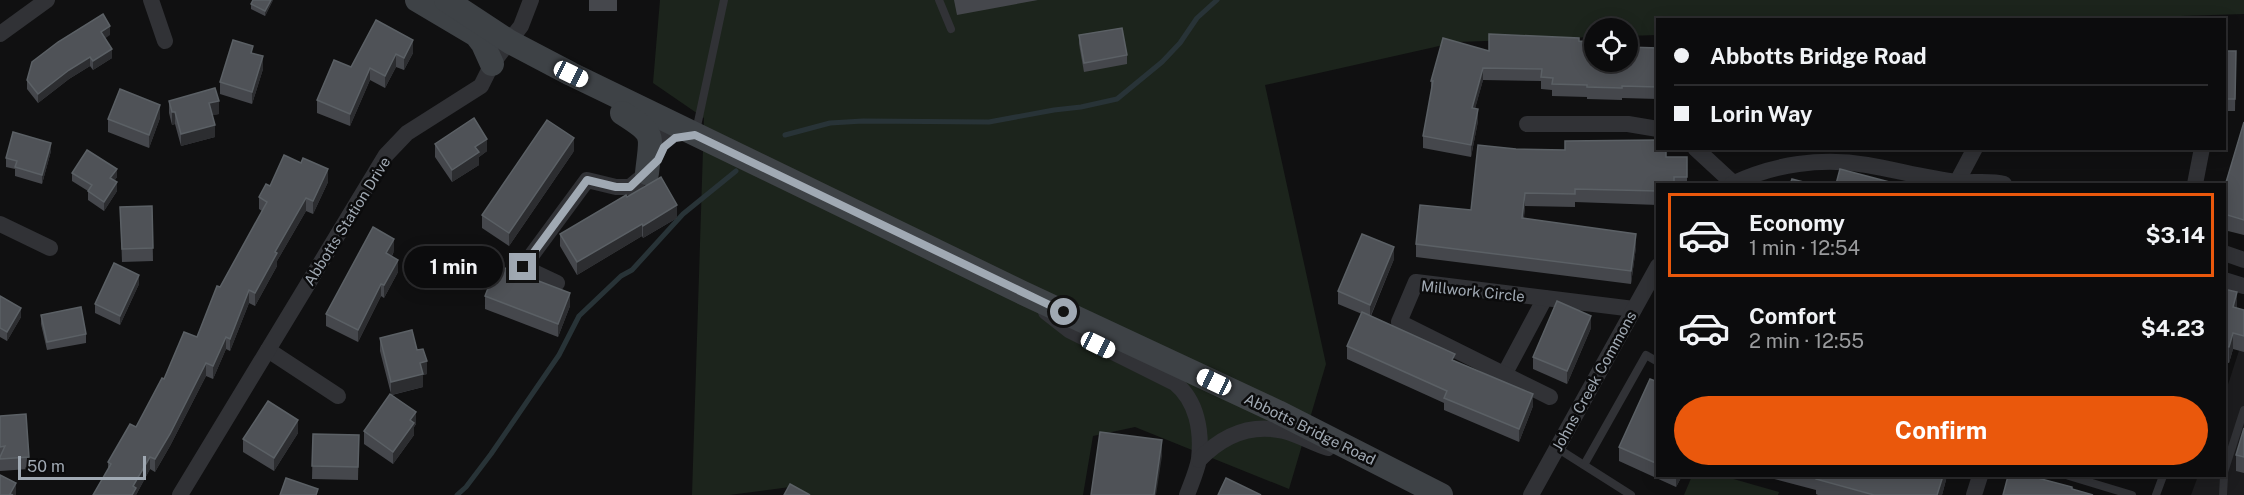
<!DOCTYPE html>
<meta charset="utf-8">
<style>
body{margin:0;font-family:"Public Sans",sans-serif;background:#1a1a1b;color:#f1f3f6;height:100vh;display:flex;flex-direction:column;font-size:22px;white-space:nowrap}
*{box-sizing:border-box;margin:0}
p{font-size:20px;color:#9a9b9d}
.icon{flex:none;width:33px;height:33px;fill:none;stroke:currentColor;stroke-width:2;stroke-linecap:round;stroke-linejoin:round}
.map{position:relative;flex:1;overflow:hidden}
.side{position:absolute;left:1656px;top:183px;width:570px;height:294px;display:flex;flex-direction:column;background:#0c0c0d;border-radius:0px;box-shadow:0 3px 15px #0003,0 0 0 2px #2c2c2e}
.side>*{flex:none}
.banner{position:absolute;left:1656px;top:18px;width:570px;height:132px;border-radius:0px;box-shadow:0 3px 15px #0003,0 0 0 2px #2c2c2e;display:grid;align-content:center;height:132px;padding:0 18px;background:#0c0c0d}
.controls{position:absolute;left:1584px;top:18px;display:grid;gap:12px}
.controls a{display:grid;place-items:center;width:54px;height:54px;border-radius:50%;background:#0c0c0d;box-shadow:0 3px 15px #0003,0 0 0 2px #2c2c2e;font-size:30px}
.scale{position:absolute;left:18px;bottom:15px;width:128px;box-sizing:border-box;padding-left:6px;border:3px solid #a0a9b3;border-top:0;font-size:16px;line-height:21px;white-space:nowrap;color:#a0a9b3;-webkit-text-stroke:4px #0b0b0c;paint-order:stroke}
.end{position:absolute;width:27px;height:27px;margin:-14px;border:8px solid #a0a9b3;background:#111;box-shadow:0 0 0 3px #111}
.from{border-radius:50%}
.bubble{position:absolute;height:42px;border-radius:21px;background:#0c0c0d;box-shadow:0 3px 15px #0003,0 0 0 2px #2c2c2e;font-size:20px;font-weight:700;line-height:42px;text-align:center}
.car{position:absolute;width:18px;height:36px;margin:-18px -9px;border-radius:8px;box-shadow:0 0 4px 2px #0007;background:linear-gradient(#fff 24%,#345 0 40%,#fff 0 76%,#345 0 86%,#fff 0)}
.banner b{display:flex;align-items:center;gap:21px;height:57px;font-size:22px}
.banner b+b{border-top:2px solid #2c2c2e}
.banner i{width:15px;height:15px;background:#f1f3f6}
ul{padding:10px 0 0;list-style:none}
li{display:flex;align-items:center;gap:18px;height:84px;margin:0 12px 9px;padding:0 6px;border:3px solid transparent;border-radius:0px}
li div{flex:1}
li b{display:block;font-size:22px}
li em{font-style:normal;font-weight:700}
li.selected{border-color:#ea580c}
li>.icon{width:54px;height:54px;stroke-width:1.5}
.button{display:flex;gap:12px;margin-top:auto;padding:12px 18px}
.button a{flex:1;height:69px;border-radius:36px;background:#ea580c;color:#fff;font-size:24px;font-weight:700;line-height:69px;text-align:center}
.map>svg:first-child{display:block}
.built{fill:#1c1c1e}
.green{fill:#1c241c}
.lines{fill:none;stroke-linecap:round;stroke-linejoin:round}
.stream{stroke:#283337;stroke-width:5}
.service{stroke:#313236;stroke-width:8}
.minor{stroke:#313236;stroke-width:16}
.secondary{stroke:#3e4246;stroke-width:24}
.wall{fill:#45474c}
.shaded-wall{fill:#2c2d30}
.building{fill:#4f5257;stroke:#5b6065;stroke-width:1.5}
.route{stroke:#a0a9b3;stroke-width:8}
.labels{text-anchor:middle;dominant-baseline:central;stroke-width:5;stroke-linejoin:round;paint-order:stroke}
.street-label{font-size:15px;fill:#a0a9b3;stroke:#0b0b0c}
</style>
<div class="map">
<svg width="2244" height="495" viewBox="0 0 2244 495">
<rect width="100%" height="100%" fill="#101011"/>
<!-- built -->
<path class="built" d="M2244,335V495H2191L2198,476H2224L2225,394Z"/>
<!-- green -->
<g class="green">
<path d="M660,0H2244V14L2086,19L1658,20L1657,35L1628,36V28H1594V37L1457,42L1265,85L1326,364L1289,489L1135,427L1093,436L1083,495H807L790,487L729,495H692L704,118L653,83Z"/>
<path d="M1692,476H1723L1779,492L1778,495H1684Z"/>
</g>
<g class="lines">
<!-- stream -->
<g class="stream">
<path d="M785,135L830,123L863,121L989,122L1054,110L1081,107L1117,99L1162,62L1180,43L1197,18L1217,0"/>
<path d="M457,495L466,487L491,454L559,355L579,316L621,276L632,270L683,214L736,171"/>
</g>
<!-- service -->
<g class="service">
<path d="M939,0L951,29"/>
<path d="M696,131L724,0"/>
<path d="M1557,448L1631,495"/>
<path d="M1584,465L1646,355L1658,362"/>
<path d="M2224,472L2244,410"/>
<path d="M2069,476L2132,495"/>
<path d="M2156,495L2163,476"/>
<path d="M2223,495L2224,476"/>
</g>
<!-- minor -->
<g class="minor">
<path d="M151,0L165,41"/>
<path d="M0,34L47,0"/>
<path d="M1527,124H1628L1658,129"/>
<path d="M1695,148L1734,184"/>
<path d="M1957,182L1975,148"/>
<path d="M1732,184C1774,164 1822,157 1867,165C1897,170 1928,179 1958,182C1973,183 1990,180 2004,184"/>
<path d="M2195,184L2202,148"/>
<path d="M0,224L50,248"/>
<path d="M2224,253L2244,260"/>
<path d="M2224,280L2244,286"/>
<path d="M557,283L523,267L587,180L616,187H630L647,173L671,123"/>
<path d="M1046,312L1069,330L1175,383C1197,401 1202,431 1199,459C1197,471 1191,484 1187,495"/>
<path d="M268,350L338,396"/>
<path d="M1505,373L1545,298"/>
<path d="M1550,397L1399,322L1416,282L1634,309"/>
<path d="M1199,460C1222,436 1250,423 1284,431C1299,435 1313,443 1328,448"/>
<path d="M180,495L386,155L407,133L481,86L492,64L521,26L531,0"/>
<path d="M1531,495L1658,266"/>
<path d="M1974,495L1980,476"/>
</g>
<!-- secondary -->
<g class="secondary">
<path d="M417,0L476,35L483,44L492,64"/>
<path d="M446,0L510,42L571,74L1021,292L1278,412L1441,495"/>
<path d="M622,113C657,135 651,134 647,173"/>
</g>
</g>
<!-- wall -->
<g class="wall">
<path d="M273,0L265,16L251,9V4Z"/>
<rect x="589" y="0" width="28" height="11"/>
<path d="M954,0H1038L957,15Z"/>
<path d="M376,20L413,53L404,70L396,67L385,88L370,80L350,126L317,113V100L351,67Z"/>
<path d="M110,35L105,38L112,58L93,70L90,66L69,79L38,103L27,89V80Z"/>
<path d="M1079,35L1127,55V64L1084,72L1079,44Z"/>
<path d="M1579,41L1594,62L1658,48V99L1622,98V100L1587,99V97L1552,96V90L1541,89V81L1483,80L1475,108L1478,121L1471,157L1423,148V136L1431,93V81L1489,51Z"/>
<path d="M2224,51H2236L2235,111H2224Z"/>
<path d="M253,53L263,69L252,104L220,94V82Z"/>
<path d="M169,101L219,114L212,115L215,137L181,146L175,124L172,125L169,113Z"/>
<path d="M160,118L149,148L108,132V119Z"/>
<path d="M2244,122V235L2224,230V189Z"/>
<path d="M435,144L487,151L479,157V165L452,182L435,157Z"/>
<path d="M1516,149L1565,150L1666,157H1687V184H1658V205L1575,202V207L1525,206L1524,218L1636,247L1631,284L1416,257V244L1471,210Z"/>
<path d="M51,151L42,184L15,176V169L6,167V158Z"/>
<path d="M574,151L509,246L482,228V215Z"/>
<path d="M72,173L117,177L114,181L117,191L104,211L88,200V191L72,181Z"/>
<path d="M328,182L313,214L306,211L277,261V266L255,306L249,303L230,351L226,349L213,379L206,376L170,446L155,472L150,469L136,495L108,468V462L136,427L164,379L197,337L220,287L262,211L259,209V197L270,186Z"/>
<path d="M627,197L677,218L643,238L642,236L577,275L560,246V234Z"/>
<path d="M152,206L153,261L122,262L120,207Z"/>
<path d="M394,251L392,256L398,272L384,298L381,296L358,342L326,326V314Z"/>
<path d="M1394,259L1371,316L1455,361L1533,406L1519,442L1444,410V403L1347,359V346L1362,314L1338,304V291Z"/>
<path d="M139,284L120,325L95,313V304Z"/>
<path d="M2224,289L2237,308L2244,310V352L2233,349L2229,363L2224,362Z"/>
<path d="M0,296L21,317L7,341L0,337Z"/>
<path d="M485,296L570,306L558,337L485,309Z"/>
<path d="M41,315L86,334V343L47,350L41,324Z"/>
<path d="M1591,328L1567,384L1533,369V357Z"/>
<path d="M380,338L417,350L427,374L423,375V387L392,395L416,424L414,427V435L393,464L364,444V431L391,394L380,351Z"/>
<path d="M1658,382V476H1682L1676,487L1619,461V447Z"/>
<path d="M0,416L29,457V469L0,471Z"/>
<path d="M2244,428V473L2236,471V455Z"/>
<path d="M298,433L274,471L243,452V439Z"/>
<path d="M313,434L359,435L358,480L312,479Z"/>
<path d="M1763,476H1947L1942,495H1818L1816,494V490Z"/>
</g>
<!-- shaded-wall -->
<g class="shaded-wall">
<path d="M271,0H273L265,16V11Z"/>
<path d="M110,26V35L101,41V32Z"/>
<path d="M413,40V53L404,70V58Z"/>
<path d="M112,49V58L93,70V61Z"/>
<path d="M396,54V67L385,88V76Z"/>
<path d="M263,56V69L252,104V92Z"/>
<path d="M90,57V66L69,79L38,103V94L69,70Z"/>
<path d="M370,68V80L350,126V114Z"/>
<path d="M1483,68V80L1472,120V108Z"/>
<path d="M219,101V114L209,116V103Z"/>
<path d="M160,105V118L149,148V135Z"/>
<path d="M1478,109V121L1471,157V145Z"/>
<path d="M172,112H175V124L172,125Z"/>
<path d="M215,125V137L181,146V134Z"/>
<path d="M574,138V151L509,246V233Z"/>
<path d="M487,139V151L479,157V165L452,182V170L475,147Z"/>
<path d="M51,143V151L42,184V175Z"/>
<path d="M117,169V177L110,187V178Z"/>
<path d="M328,169V182L313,214V201Z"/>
<path d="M117,182V191L104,211V202Z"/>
<path d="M1525,193V206L1522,231V218Z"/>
<path d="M306,198V211L277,261V266L255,306V293L275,252Z"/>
<path d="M677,205V218L643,238V226Z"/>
<path d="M642,224V236L577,275V262Z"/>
<path d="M1636,234V247L1631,284V271Z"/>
<path d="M394,239V251L386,266V253Z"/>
<path d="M1394,247V259L1370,317V305Z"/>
<path d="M398,260V272L384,298V285Z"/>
<path d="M139,275V284L120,325V316Z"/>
<path d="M381,284V296L358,342V330Z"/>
<path d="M249,290V303L230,351V339Z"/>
<path d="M2237,292V308L2233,307Z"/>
<path d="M570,293V306L558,337V324Z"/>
<path d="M21,308V317L7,341V332Z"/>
<path d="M1591,316V328L1567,384V371Z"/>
<path d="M2233,333V349L2229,363V347Z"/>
<path d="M226,337V349L213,379V366Z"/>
<path d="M427,361V374L423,375V387L391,395V382L420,363Z"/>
<path d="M206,363V376L170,446L155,472V459Z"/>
<path d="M1533,394V406L1519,442V429Z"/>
<path d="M416,412V424L414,427V435L393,464V452L410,420Z"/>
<path d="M298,420V433L274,471V458Z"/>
<path d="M1162,440V456L1156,495H1154Z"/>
<path d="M150,457V469L136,495H132L133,486Z"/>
<path d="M1676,476H1682L1676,487Z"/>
<path d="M1943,476H1947L1942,495H1937Z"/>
<path d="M16,483V495H10V494Z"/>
</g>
<!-- building -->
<g class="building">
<path d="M253,0H271L265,11L251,4Z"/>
<path d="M103,14L110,26L101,32L112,49L93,61L90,57L69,70L38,94L27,80L32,62L58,42Z"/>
<path d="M376,20L413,40L404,58L396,54L385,76L370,68L350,114L317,100L334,60L351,67Z"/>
<path d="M1122,28L1127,55L1084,63L1079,35Z"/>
<path d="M1489,34L1579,38V41L1594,42V62H1628V47L1658,48V87L1622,86V88L1587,87V85L1552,84L1553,78L1541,77L1542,69L1483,68L1472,108L1478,109L1471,145L1423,136L1433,81H1431L1443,38L1489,51Z"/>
<path d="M233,40L253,46L251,53L263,56L252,92L220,82Z"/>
<path d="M2224,51H2236L2235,99H2224Z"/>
<path d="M215,88L219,101L209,103L215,125L181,134L175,112H172L169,101Z"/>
<path d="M120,89L160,105L149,135L108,119Z"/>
<path d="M474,118L487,139L475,147L479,152L452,170L435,144Z"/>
<path d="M547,120L574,138L509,233L482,215Z"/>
<path d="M2244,122V220L2224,214V189Z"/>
<path d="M13,132L51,143L42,175L15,167L17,161L6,158Z"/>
<path d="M1658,140V148H1666V157H1687V177H1674V184H1658V191L1575,189V194L1525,193L1522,218L1636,234L1631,271L1416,244L1420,205L1471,210L1478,145L1516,149L1565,150V141Z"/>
<path d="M87,150L117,169L110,178L117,182L104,202L88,191L92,185L72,173Z"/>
<path d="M284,155L301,163L303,158L328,169L313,201L306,198L275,252L277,253L255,293L249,290L230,339L226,337L213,366L206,363L170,434L155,459L150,457L133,486L136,488L132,495H93L111,464L108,462L130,424L136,427L162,378L164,379L184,332L197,337L217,286L220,287L267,202L259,197L266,184L270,186Z"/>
<path d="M1840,169L1897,184H1836Z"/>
<path d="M661,177L677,205L643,226L642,224L577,262L560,234L626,195L627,197Z"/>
<path d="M1792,179L1811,184H1790Z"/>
<path d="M152,206L153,248L122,249L120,207Z"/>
<path d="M373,227L394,239L386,253L398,260L384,285L381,284L358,330L326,314Z"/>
<path d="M1362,234L1394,247L1370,305L1338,291Z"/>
<path d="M114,263L139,275L120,316L95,304Z"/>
<path d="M497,265L570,293L558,324L485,296Z"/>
<path d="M2224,289L2237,292L2233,307L2244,310V336L2233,333L2229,347L2224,346Z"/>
<path d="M0,296L21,308L7,332L0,328Z"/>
<path d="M1557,301L1591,316L1567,371L1533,357Z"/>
<path d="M81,307L86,334L47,342L41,315Z"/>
<path d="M1362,312L1455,354L1452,360L1533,394L1519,429L1444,398L1447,391L1347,346Z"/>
<path d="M412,330L417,350L423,349L427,361L420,363L423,374L391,382L380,338Z"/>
<path d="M1650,379L1658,382V464L1619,447Z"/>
<path d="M390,394L416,412L410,420L414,423L393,452L364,431Z"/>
<path d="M268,401L298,420L274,458L243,439Z"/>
<path d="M26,414L29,457L0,459V457L5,446L0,447V416Z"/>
<path d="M2244,428V457L2236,455Z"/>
<path d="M1100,432L1162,440L1154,495H1091Z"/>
<path d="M313,434L359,435L358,467L312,466Z"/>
<path d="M0,475L16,483L10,494L13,495H0Z"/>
<path d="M1817,476H1943L1937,495H1874L1816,479Z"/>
<path d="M2008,476H2030L2072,487V489L2093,495H2003Z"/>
<path d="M286,478L318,489L316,495H280Z"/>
<path d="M1226,478L1261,495H1218Z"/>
<path d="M790,484L810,495H784Z"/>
</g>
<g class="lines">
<!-- route -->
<path class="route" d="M523,267L587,180L616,187H630L658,160L664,147L675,138L695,135L1064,312"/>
</g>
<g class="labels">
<!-- street labels -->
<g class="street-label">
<text transform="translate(347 221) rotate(-58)">Abbotts Station Drive</text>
<text transform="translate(1473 291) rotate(6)">Millwork Circle</text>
<text transform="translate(1594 381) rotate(-61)">Johns Creek Commons</text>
<text transform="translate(1310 429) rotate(26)">Abbotts Bridge Road</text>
</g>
</g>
</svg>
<div class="controls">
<a><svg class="icon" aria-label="locate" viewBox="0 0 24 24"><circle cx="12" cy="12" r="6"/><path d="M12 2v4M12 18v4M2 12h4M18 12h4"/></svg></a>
</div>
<div class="scale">50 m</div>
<i class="end from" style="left:1064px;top:312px"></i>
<i class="end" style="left:523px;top:267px"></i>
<div class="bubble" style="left:404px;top:246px;width:99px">1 min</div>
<i class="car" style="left:571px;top:74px;rotate:116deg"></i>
<i class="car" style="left:1098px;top:345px;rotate:116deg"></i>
<i class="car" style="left:1214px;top:382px;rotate:295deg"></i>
<div class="banner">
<b><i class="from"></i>Abbotts Bridge Road</b>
<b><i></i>Lorin Way</b>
</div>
<section class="side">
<ul>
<li class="selected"><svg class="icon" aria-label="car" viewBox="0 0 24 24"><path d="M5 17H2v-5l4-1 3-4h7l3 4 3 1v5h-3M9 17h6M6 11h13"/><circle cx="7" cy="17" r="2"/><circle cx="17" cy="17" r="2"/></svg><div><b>Economy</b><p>1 min · 12:54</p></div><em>$3.14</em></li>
<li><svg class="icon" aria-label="car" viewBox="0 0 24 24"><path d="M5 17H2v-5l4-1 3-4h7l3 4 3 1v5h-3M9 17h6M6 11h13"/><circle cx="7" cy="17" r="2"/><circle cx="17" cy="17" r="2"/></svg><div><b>Comfort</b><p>2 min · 12:55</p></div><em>$4.23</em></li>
</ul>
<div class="button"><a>Confirm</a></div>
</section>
</div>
